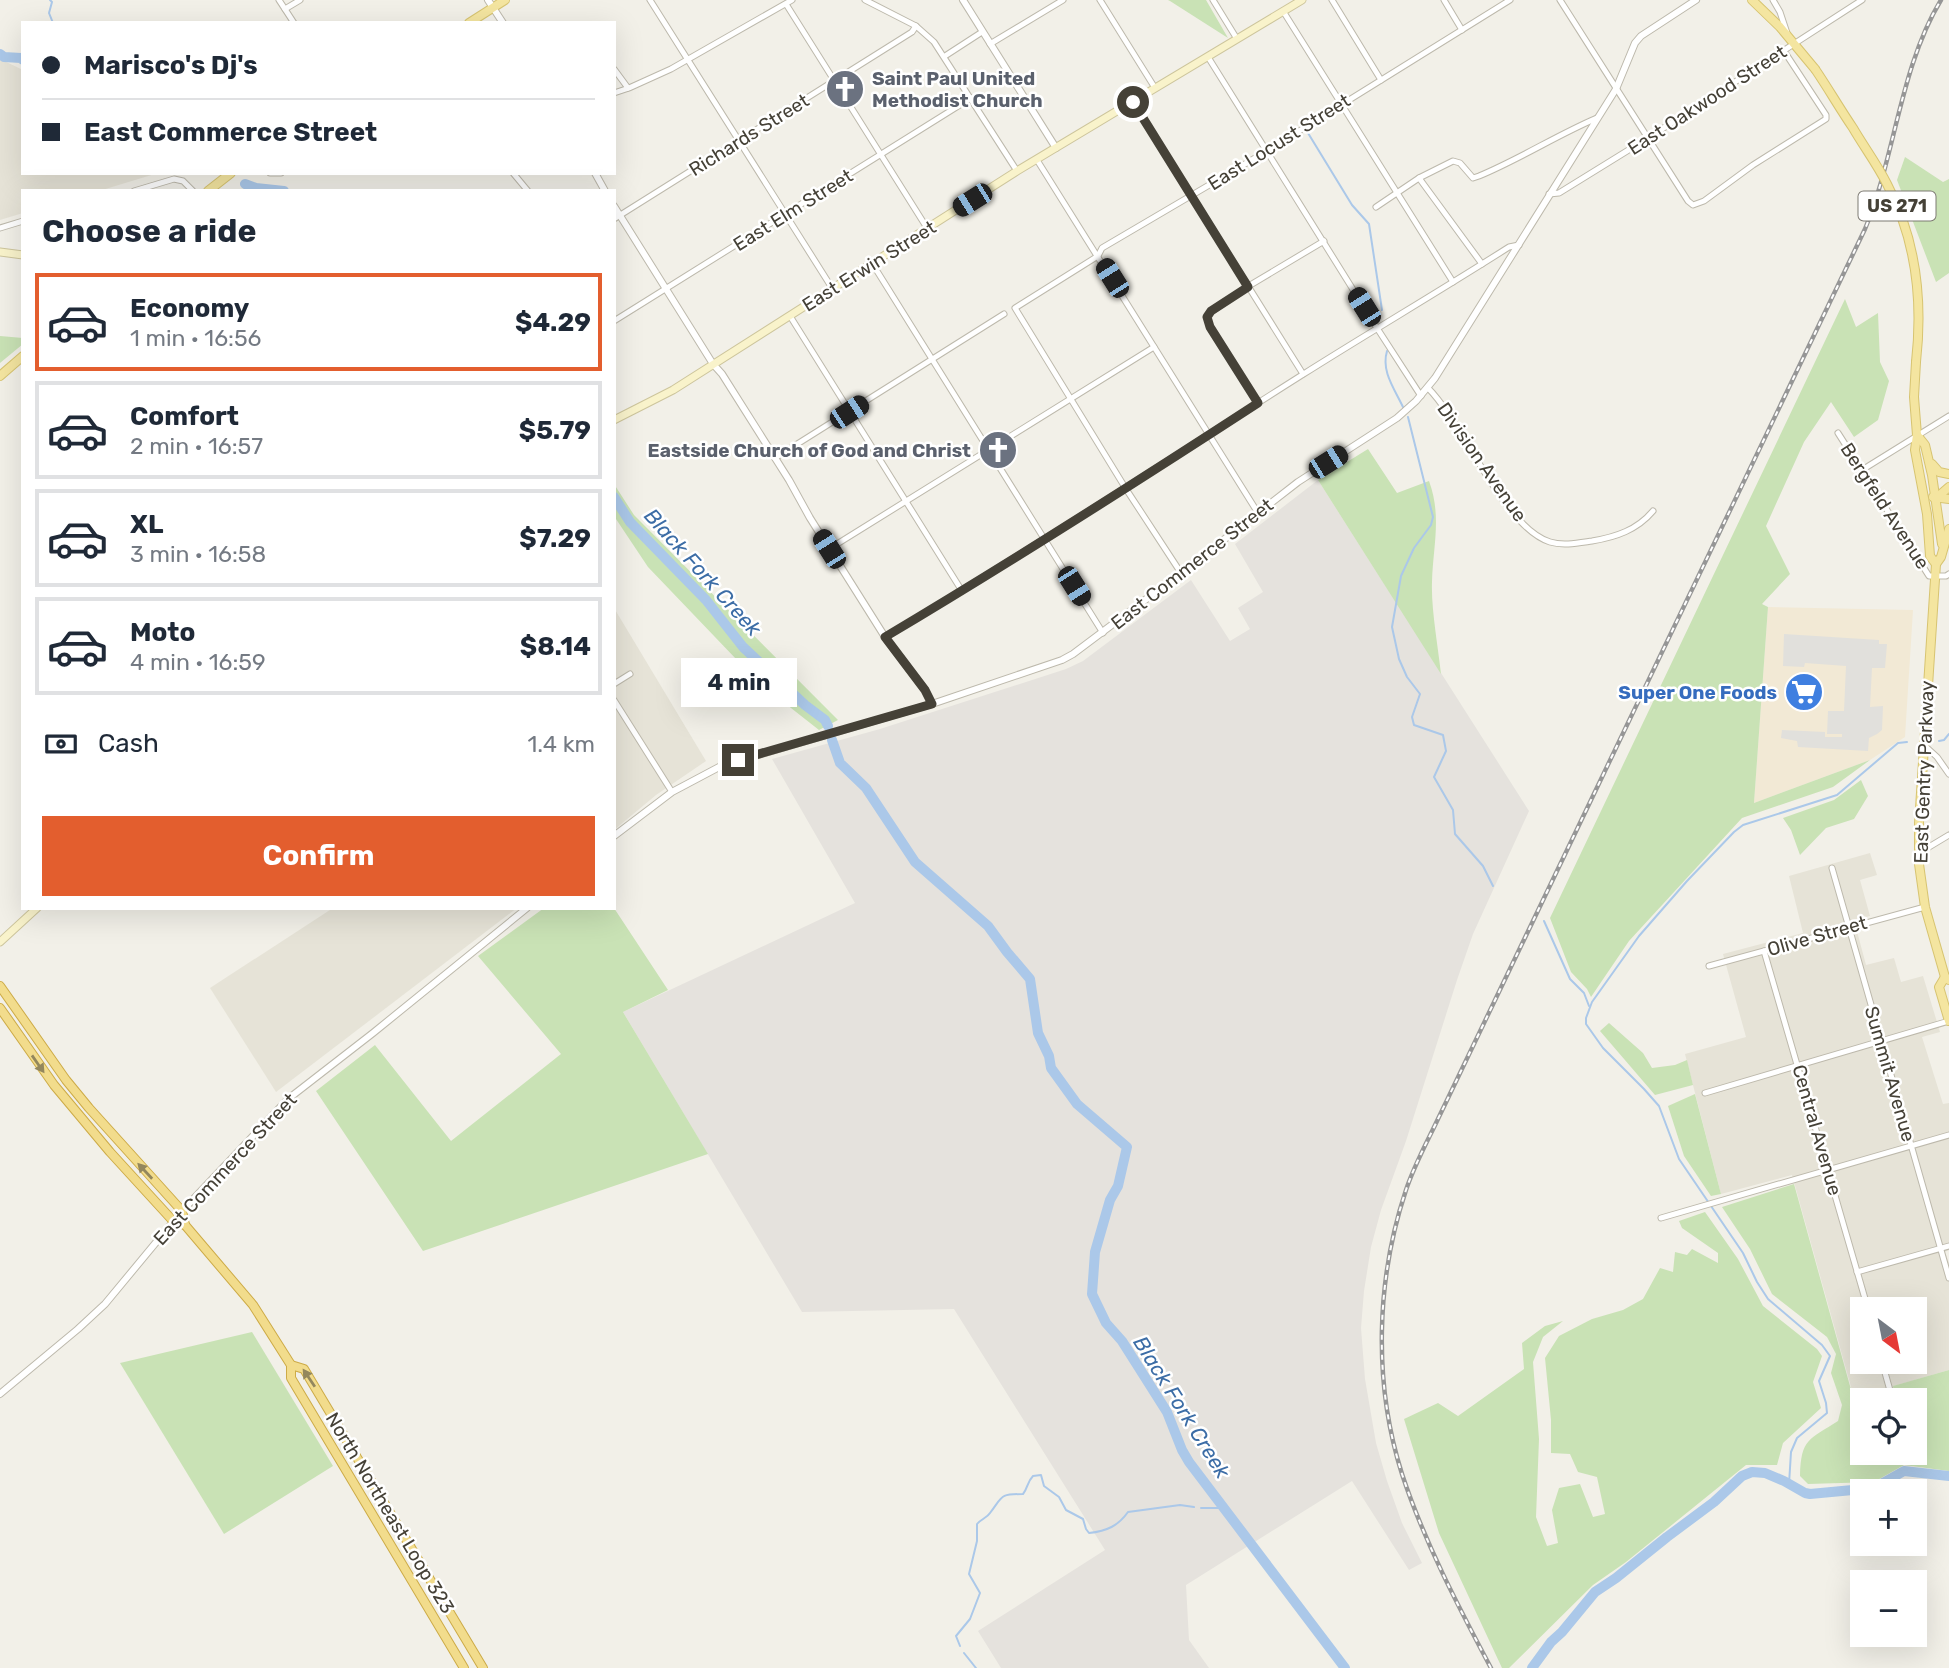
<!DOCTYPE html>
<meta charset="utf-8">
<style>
body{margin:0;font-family:Rubik,sans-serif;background:#f6f6f7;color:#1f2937;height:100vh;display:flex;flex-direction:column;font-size:26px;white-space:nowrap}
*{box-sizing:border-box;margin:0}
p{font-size:23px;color:#747a83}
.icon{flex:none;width:38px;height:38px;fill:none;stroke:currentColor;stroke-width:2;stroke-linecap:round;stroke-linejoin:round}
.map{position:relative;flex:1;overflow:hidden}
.details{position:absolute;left:21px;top:189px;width:595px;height:721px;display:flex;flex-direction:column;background:#fff;border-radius:0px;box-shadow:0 7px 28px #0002}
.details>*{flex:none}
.hud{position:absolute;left:21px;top:21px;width:595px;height:154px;border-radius:0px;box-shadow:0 7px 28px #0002;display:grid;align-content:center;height:154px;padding:0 21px;background:#fff}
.needle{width:46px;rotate:148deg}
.fabs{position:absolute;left:1850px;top:1297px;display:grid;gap:14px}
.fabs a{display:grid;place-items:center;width:77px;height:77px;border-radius:0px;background:#fff;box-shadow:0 7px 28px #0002;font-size:35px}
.end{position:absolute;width:32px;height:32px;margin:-16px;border:9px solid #454137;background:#fff;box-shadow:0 0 0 4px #fff}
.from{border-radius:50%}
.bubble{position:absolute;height:49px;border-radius:0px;background:#fff;box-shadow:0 7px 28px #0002;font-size:23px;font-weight:700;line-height:49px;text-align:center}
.car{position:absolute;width:21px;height:42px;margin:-21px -10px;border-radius:9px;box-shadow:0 0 5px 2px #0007;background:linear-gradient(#222 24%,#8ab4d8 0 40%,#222 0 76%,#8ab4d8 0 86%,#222 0)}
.hud b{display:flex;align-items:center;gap:24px;height:66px;font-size:26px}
.hud b+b{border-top:2px solid #e0e1e3}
.hud i{width:18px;height:18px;background:#1f2937}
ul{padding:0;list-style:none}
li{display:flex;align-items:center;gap:21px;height:98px;margin:0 14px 10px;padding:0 7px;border:4px solid #e0e1e3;border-radius:0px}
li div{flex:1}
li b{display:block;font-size:26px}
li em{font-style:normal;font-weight:700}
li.active{border-color:#e35e2e}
li>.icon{width:63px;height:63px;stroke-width:1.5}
h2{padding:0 21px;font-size:32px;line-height:84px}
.pay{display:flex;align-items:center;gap:18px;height:77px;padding:0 21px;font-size:26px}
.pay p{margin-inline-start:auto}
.cta{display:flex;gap:14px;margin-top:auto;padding:14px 21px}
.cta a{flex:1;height:80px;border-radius:0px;background:#e35e2e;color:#fff;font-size:28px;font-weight:700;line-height:80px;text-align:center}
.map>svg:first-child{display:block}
.residential{fill:#e6e3d7;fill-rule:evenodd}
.commercial{fill:#f2e9d5}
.industrial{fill:#e5e2dd}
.green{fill:#c9e2b5}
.parking{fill:#e1e0dc}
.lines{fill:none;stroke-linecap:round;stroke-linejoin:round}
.stream{stroke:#abc8e9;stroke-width:2}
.river{stroke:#abc8e9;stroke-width:10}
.minor-casing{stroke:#bdb9ac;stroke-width:7}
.tertiary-casing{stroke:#bdb9ac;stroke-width:8}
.secondary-casing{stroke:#cdc59c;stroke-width:9}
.primary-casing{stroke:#d7c471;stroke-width:10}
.trunk-casing{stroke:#cdab47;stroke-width:10}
.minor{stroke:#fff;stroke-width:5}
.tertiary{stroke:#fff;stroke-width:6}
.secondary{stroke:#f9f3cb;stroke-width:7}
.primary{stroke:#f4e5a0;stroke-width:8}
.trunk{stroke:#f2dc8c;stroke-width:8}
.rail-casing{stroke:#969696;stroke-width:4.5}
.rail{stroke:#fff;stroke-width:2;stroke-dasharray:5;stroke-linecap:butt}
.primary-bridge-casing{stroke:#d7c471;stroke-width:10;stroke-linecap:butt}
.primary-bridge{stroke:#f4e5a0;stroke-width:8}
.oneway{fill:#93875d}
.route{stroke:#454137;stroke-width:9}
.labels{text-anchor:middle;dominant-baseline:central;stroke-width:5;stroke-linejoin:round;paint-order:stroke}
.shield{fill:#fff;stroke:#7d7a73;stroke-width:2}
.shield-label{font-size:18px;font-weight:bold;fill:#454137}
.worship-label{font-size:19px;font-weight:bold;fill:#5b616d;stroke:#fff;text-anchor:start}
.street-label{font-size:19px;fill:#454137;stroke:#fff}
.shop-label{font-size:19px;font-weight:bold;fill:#366cbe;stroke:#fff;text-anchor:end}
.water-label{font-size:21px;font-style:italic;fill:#3c6da6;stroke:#fff}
</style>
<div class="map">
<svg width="1949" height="1668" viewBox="0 0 1949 1668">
<rect width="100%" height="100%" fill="#f2f0e8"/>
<!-- residential -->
<g class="residential">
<path d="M0,59L23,70V173H158L99,191H23V213L0,220Z"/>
<path d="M614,608L706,761L656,795L614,830Z"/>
<path d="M1870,853L1877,875L1860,880L1870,916L1854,920L1866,965L1894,958L1901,982L1923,976L1940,1032L1922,1037L1943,1104L1949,1103V1250L1945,1252L1949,1263V1370L1894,1386L1896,1395L1876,1400H1862V1403L1856,1405L1792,1175L1721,1194L1685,1054L1746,1037L1723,954L1803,933L1789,876ZM1862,1309H1914V1362H1862Z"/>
<path d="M333,908H517L276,1092L210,988Z"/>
</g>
<!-- commercial -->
<path class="commercial" d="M1768,607L1913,610L1905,737L1870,760L1754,803Z"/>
<!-- industrial -->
<path class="industrial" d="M1318,480L1529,811L1473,934L1457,980L1406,1141L1381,1210L1371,1247L1364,1291L1361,1328L1365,1379L1376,1443L1387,1481L1402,1523L1422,1563L1409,1570L1352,1481L1186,1585L1189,1640L1209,1668H1001L978,1631L1105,1550L954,1309L802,1312L623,1012L855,903L772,759L880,729L1066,669L1083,661L1191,580L1230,641L1250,629L1238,608L1263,592L1235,544Z"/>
<!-- green -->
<g class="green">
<path d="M1168,0H1206L1228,38L1170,1Z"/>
<path d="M1905,157L1943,182L1949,179V273L1936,282L1897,180Z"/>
<path d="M1845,299L1856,327L1878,313L1880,362L1889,381L1878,420L1854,437L1831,402L1804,442L1766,526L1790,574L1762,604L1768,607L1754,803L1870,760L1833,787L1742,818L1629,941L1591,997L1587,989L1571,972L1550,918Z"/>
<path d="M0,336L23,338V344L0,363Z"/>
<path d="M1368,449L1397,493L1429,481C1442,516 1433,546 1432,582C1431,609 1438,646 1441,674L1318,480Z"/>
<path d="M614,484L634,515L838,720L819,730L759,683L648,567L614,516Z"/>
<path d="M1861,780L1868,796L1854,819L1826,828L1800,855L1791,830L1783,818L1834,800Z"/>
<path d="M544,908H614L668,990L623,1012L708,1154L423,1251L316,1091L375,1045L451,1141L561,1054L478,956Z"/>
<path d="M1609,1023L1643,1053L1652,1068L1675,1065L1687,1060L1693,1085L1655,1095L1600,1031Z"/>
<path d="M1695,1094L1721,1194L1711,1196L1684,1156L1668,1106Z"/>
<path d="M1794,1184L1855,1404L1862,1403V1452H1914V1400H1876L1895,1395L1893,1386L1949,1370V1471L1904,1465L1874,1482L1808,1484L1800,1476C1801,1438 1809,1440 1838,1421L1842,1405L1831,1373L1836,1354L1827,1337L1772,1294L1750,1249L1722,1207Z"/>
<path d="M1705,1212L1738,1259L1763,1306L1817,1349L1822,1356L1813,1382L1821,1408L1783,1443L1777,1465H1746L1626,1562L1593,1585L1509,1668H1502L1439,1533L1404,1419L1438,1403L1458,1416L1524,1369L1522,1343L1545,1326L1563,1321L1543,1337L1533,1362L1539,1439L1536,1517L1547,1546L1558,1543L1552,1510L1559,1488L1580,1484L1593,1517L1605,1514L1597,1477L1578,1472L1570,1454L1551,1453V1420L1545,1358L1559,1336L1592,1319L1623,1310L1643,1299L1660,1268L1673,1272L1675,1252L1687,1255L1692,1249L1718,1263V1253L1682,1228L1679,1221Z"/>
<path d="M252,1332L333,1466L224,1534L120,1363Z"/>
</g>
<!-- parking -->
<path class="parking" d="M1784,634L1879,640V644H1887L1885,668H1872L1870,707L1883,706L1882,730L1877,734L1869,738L1868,751L1798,747L1797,741L1781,738L1782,730L1825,732V737H1842V734H1827L1828,711H1844L1846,666L1805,663L1804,667L1783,666Z"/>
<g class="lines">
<!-- stream -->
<g class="stream">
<path d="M50,0L52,2L49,13L53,23"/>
<path d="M1308,133L1352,205L1369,224L1382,310"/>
<path d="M1387,351C1381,371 1394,388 1403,407"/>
<path d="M1408,417L1433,517L1431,525L1414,548L1401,576L1392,627L1399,659L1407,677L1420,694L1412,717L1414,725L1443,735L1446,751L1434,777L1453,810L1455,834L1483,866L1493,886"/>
<path d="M1939,741L1944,740L1949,734"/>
<path d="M1544,921L1570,979L1584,993L1589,1006"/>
<path d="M1789,1484L1791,1452L1797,1438L1827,1413L1826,1403L1819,1381L1830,1356L1822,1345L1768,1299L1757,1282L1743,1253L1679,1159L1659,1106L1644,1089L1603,1048L1586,1024V1018L1592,1002L1639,936L1687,881L1734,832L1743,825L1837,795L1898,743L1907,742"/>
<path d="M1201,1508H1223"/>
<path d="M960,1646L956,1636L970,1619L980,1593L969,1574L977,1541V1524C981,1519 987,1518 990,1513C1003,1496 999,1494 1023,1494C1028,1488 1027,1482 1033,1476L1041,1475L1044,1486L1059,1497L1066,1510L1083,1519L1086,1529L1089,1533C1107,1531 1118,1526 1128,1512L1180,1505L1194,1507"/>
<path d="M964,1653L976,1668"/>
</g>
<!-- river -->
<g class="river">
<path d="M0,54L4,57L21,58L23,60"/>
<path d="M245,184L256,188L284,191"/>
<path d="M614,497L630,522L706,600L743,647L805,705L825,720L828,726"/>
<path d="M832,740L840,763L866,788L915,862L988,926L1007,952L1030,979L1038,1033L1049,1056L1051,1068L1077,1104L1127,1147L1118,1186L1110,1200L1095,1252L1092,1294L1106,1323L1122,1341L1167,1412L1182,1450L1189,1462L1345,1668"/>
<path d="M1532,1668L1551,1642L1562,1632L1595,1592L1616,1578L1667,1537L1714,1502L1742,1476L1752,1472L1765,1473L1784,1481L1805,1493L1810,1494L1874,1488L1904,1471L1949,1476"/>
</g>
<defs>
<g id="minor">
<path d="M279,0L294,23"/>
<path d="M650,0L832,288"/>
<path d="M865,0L916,26L934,42L1017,171"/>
<path d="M1100,0L1155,88"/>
<path d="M1213,0L1237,39"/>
<path d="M1332,0L1381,80"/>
<path d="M1444,0L1462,30"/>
<path d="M1560,0L1688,201L1693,205L1704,201L1753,165L1826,119V115L1784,51"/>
<path d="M1773,0L1780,12L1787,33"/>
<path d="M786,4L927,228"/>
<path d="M285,9L300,0"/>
<path d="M1283,11L1453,282"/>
<path d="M990,44L1063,0"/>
<path d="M945,56L982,32"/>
<path d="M1208,57L1377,328L1421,396"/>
<path d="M614,69L628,88"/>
<path d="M614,93L629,88L671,69L792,0"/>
<path d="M1133,102L1303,374"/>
<path d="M1037,160L1258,513"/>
<path d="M270,173H281"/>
<path d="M513,173L528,191"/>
<path d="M1419,178L1482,264"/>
<path d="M134,191L174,179L183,181L193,191"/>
<path d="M1549,194L1559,193L1648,138L1862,0"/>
<path d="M1376,207L1419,178L1453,161L1460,163L1473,178L1479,176C1520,159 1557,135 1597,118"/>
<path d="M614,219L912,32L916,26"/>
<path d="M0,228L23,221"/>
<path d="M872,263L1103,633"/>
<path d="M790,316L962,591"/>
<path d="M614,321L971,98"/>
<path d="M1428,388C1464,424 1503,527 1550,542C1563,546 1578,543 1592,541C1616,537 1637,530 1653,511"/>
<path d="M1258,403L1210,327L1207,315L1247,287L1324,241"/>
<path d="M1838,433L1929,576H1946L1949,574"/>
<path d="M775,458L1004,314"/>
<path d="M1862,470L1949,416"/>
<path d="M829,549L1154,347"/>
<path d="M1181,573L1126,489L1015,308L1098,256L1102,248L1267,151L1510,0"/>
<path d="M885,637C1026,553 1163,463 1302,375C1370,332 1440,291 1509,247L1519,245"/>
<path d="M614,684L630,674"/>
<path d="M614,700L672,792"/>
<path d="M1925,746L1937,757L1949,774"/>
<path d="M1919,853L1949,835"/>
<path d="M1832,868L1949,1278"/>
<path d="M1764,951L1868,1309"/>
<path d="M1709,966L1925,907"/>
<path d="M1705,1093L1949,1021"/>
<path d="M1661,1218L1949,1135"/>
<path d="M1857,1272L1949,1246"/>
<path d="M1882,1362L1891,1394"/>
</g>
<g id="tertiary">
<path d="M488,0L503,23"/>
<path d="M963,0L1056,148"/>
<path d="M595,173L605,191"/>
<path d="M614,206L713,364L722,374L789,480L810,518L885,637L925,690L932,704"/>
<path d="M614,836L672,792L721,766L932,704L1062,660L1073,654L1181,573L1298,482L1397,418L1416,401L1435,378L1616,89L1635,43L1641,36L1696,0"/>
<path d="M0,1394L78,1329L105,1304L182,1211L288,1099L373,1033L527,908"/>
</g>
<g id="secondary">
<path d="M0,252L23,255"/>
<path d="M614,420L673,390L1017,171L1302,0"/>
<path d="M0,942L37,908"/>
</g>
<g id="primary">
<path d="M1752,0L1780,27L1815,69"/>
<path d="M469,23L505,0"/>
<path d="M208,191L231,173"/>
<path d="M1916,362L1914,397L1917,435L1915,450L1927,514L1930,556L1936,564"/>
<path d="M0,376L23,356"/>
<path d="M1917,435L1925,445L1932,475L1942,544"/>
<path d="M1932,464L1939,472L1949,474"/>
<path d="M1933,497L1949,499"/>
<path d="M1935,499L1949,487"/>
<path d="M1949,529L1941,557L1936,564L1919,823V864L1925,907L1945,977L1949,980"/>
<path d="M1945,977L1939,987L1949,1021"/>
</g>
<g id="trunk">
<path d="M0,986L66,1080L89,1108L182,1211L185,1225L253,1305L291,1365V1378L464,1668"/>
<path d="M0,1008L54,1085L110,1152L174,1222L185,1225"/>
<path d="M291,1365L304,1369L483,1668"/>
</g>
</defs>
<!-- minor casing -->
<use href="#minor" class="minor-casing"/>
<!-- tertiary casing -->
<use href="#tertiary" class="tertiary-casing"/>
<!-- secondary casing -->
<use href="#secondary" class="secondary-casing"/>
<!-- primary casing -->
<use href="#primary" class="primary-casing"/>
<!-- trunk casing -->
<use href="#trunk" class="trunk-casing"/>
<!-- minor -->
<use href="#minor" class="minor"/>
<!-- tertiary -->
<use href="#tertiary" class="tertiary"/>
<!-- secondary -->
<use href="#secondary" class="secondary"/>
<!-- primary -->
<use href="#primary" class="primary"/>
<!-- trunk -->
<use href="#trunk" class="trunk"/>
<defs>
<path id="rail" d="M1491,1668C1458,1606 1424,1541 1402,1474C1373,1383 1376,1280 1406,1190C1414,1166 1426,1144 1437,1121L1865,229C1895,157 1900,67 1941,0"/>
</defs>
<!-- rail casing -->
<use href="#rail" class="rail-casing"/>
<!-- rail -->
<use href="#rail" class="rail"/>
<defs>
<path id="primary-bridge" d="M1815,69C1828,88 1840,109 1853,128C1864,147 1877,164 1887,184C1916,239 1923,300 1916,362"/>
</defs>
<!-- primary-bridge casing -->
<use href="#primary-bridge" class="primary-bridge-casing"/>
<!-- primary-bridge -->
<use href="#primary-bridge" class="primary-bridge"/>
</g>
<!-- one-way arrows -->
<defs><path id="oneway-solid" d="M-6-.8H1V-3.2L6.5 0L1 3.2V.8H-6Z" transform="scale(1.75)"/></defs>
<g class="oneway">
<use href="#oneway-solid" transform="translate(38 1064) rotate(55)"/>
<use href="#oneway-solid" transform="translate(145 1171) rotate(-133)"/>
<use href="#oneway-solid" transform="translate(309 1378) rotate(-124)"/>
</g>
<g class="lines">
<!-- route -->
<path class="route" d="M738,760L932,704L925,690L885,637C1011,562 1135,483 1258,403L1210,327L1207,317L1211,311L1248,287L1133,102"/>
</g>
<!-- icons -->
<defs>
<symbol id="church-disc" viewBox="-11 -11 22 22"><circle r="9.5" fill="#6b7280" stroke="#fff"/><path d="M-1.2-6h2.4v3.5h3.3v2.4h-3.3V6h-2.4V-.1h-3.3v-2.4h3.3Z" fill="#fff"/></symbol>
<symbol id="supermarket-disc" viewBox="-11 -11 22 22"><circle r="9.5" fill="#3f7fe0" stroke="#fff"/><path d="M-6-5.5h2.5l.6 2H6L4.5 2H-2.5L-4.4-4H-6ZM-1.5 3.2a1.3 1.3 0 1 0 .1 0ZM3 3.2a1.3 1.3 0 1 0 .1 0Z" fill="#fff"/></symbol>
</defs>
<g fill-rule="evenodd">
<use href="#church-disc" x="823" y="67" width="44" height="44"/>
<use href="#church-disc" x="976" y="428" width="44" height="44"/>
<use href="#supermarket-disc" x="1782" y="670" width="44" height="44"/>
</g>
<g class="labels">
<!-- shield labels -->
<rect class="shield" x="1858.5" y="191.5" width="77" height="29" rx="5"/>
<g class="shield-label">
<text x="1897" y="206">US 271</text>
</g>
<!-- worship labels -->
<g class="worship-label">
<text x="872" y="78">Saint Paul United<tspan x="872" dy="22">Methodist Church</tspan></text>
<text x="971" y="450" text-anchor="end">Eastside Church of God and Christ</text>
</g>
<!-- street labels -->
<g class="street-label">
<text transform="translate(1707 100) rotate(-33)">East Oakwood Street</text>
<text transform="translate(749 135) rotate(-32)">Richards Street</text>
<text transform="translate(1279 142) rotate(-32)">East Locust Street</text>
<text transform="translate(793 210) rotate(-32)">East Elm Street</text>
<text transform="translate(869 266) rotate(-32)">East Erwin Street</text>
<text transform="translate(1482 462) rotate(55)">Division Avenue</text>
<text transform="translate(1885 506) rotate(57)">Bergfeld Avenue</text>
<text transform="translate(1192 564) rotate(-38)">East Commerce Street</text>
<text transform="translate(1924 772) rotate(-88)">East Gentry Parkway</text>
<text transform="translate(1817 936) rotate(-16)">Olive Street</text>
<text transform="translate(1890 1074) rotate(74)">Summit Avenue</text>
<text transform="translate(1817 1130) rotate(74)">Central Avenue</text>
<text transform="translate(225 1169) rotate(-47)">East Commerce Street</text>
<text transform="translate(390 1513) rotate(59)">North Northeast Loop 323</text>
</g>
<!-- shop labels -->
<g class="shop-label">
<text x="1777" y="692">Super One Foods</text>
</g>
<!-- water labels -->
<g class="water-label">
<text transform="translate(703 572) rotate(48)">Black Fork Creek</text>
<text transform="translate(1182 1407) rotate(58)">Black Fork Creek</text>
</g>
</g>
</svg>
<div class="fabs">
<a><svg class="needle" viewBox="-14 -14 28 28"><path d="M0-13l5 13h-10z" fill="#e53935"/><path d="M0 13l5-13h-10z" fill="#747a83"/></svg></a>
<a><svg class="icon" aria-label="locate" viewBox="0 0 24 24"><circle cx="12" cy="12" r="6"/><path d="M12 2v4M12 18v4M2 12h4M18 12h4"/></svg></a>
<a>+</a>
<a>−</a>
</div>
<i class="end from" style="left:1133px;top:102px"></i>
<i class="end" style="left:738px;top:760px"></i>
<div class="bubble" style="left:681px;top:658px;width:116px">4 min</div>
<i class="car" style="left:972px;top:200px;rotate:238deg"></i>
<i class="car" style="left:1112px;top:278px;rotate:328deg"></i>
<i class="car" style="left:1364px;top:307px;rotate:328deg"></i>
<i class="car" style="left:849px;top:412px;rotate:57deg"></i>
<i class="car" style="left:1328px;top:462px;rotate:58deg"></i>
<i class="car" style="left:829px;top:549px;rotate:328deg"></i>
<i class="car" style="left:1074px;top:586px;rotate:148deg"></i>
<div class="hud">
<b><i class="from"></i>Marisco's Dj's</b>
<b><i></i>East Commerce Street</b>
</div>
<section class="details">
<h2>Choose a ride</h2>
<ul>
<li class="active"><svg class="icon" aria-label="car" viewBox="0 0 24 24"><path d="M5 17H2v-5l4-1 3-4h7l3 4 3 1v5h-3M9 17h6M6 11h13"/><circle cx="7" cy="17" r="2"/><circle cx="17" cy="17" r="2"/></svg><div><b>Economy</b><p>1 min · 16:56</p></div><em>$4.29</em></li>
<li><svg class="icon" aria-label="car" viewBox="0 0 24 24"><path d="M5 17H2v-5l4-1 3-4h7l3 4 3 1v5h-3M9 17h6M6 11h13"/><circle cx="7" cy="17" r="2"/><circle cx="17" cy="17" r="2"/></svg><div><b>Comfort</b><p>2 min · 16:57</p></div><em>$5.79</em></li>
<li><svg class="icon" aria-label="car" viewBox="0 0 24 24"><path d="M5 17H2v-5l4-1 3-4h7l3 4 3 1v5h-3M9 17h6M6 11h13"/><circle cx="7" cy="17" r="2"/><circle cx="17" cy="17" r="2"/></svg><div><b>XL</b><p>3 min · 16:58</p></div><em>$7.29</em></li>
<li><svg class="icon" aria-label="car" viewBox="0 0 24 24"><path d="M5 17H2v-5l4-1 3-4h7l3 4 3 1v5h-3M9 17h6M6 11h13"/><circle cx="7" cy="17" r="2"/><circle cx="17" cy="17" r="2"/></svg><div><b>Moto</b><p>4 min · 16:59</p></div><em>$8.14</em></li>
</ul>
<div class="pay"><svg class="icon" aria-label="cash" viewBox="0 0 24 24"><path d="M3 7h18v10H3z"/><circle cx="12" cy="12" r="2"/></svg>Cash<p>1.4 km</p></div>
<div class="cta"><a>Confirm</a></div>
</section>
</div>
